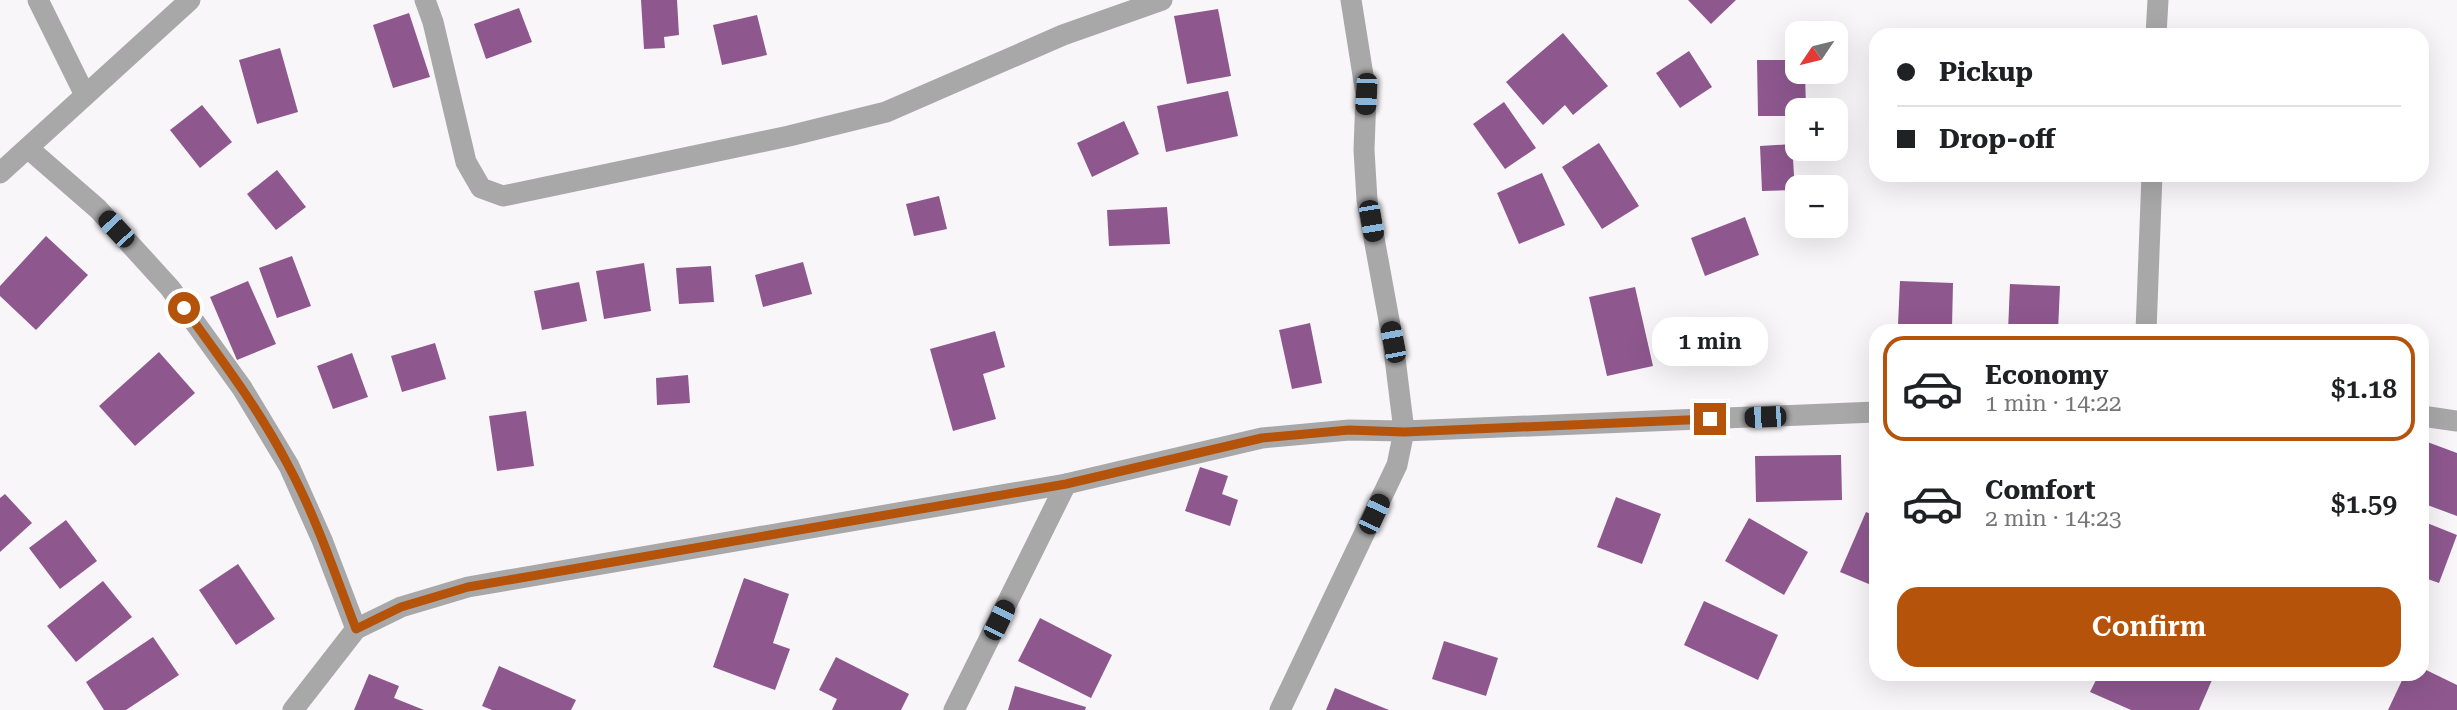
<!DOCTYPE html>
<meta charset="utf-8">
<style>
body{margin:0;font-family:"Roboto Serif",serif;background:#f2f2f2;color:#202124;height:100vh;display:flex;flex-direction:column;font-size:26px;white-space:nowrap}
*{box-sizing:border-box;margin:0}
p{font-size:23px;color:#757577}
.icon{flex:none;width:38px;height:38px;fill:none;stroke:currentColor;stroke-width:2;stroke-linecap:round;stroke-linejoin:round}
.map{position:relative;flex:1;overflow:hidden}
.panel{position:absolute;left:1869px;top:324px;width:560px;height:357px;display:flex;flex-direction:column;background:#fff;border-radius:21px;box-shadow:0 7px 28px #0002}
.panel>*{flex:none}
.banner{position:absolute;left:1869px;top:28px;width:560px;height:154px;border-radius:21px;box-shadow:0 7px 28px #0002;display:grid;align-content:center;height:154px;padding:0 28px;background:#fff}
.needle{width:46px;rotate:235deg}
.buttons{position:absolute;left:1785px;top:21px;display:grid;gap:14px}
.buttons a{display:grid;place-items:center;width:63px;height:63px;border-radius:14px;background:#fff;box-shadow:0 7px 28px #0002;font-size:35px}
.end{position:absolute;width:32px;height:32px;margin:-16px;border:9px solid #b45309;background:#fff;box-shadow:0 0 0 4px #fff}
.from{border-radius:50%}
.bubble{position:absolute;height:49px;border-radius:21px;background:#fff;box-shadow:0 7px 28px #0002;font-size:23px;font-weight:600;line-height:49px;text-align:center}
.car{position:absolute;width:21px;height:42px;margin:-21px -10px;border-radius:9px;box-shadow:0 0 5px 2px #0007;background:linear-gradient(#222 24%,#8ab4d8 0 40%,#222 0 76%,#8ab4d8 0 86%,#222 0)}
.banner b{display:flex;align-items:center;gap:24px;height:66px;font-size:26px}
.banner b+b{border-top:2px solid #e0e0e0}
.banner i{width:18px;height:18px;background:#202124}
ul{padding:12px 0 0;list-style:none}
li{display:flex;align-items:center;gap:21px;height:105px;margin:0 14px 10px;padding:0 14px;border:4px solid transparent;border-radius:21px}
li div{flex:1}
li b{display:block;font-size:26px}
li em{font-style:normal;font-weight:600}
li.selected{border-color:#b45309}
li>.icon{width:63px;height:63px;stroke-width:1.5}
.primary-button{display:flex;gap:14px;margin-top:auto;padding:14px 28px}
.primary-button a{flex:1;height:80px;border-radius:21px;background:#b45309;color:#fff;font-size:28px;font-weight:600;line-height:80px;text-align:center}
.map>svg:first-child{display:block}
.building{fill:#8e588f}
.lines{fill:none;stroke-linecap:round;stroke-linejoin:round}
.street{stroke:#a9a8a9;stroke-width:21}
.route{stroke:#b45309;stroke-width:9}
</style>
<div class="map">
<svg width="2457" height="710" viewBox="0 0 2457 710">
<rect width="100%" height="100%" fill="#f9f6f9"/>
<!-- building -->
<g class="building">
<path d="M641,0H677L679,35L664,37L665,48L644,49Z"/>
<path d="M1688,0H1736L1711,24Z"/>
<path d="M519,8L532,42L486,59L474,24Z"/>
<path d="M1218,9L1231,76L1187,84L1174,16Z"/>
<path d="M409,13L430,77L393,88L373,25Z"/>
<path d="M757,15L767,55L722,65L713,25Z"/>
<path d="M1563,33L1608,86L1573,115L1565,105L1543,125L1506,82Z"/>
<path d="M280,48L298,112L257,124L239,60Z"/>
<path d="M1689,51L1712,87L1680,108L1656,73Z"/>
<path d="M1757,60H1797V72H1805L1806,110H1797V116H1758Z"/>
<path d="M1228,91L1238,136L1166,152L1157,106Z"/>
<path d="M1504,102L1536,148L1505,169L1473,124Z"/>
<path d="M202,105L232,142L200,168L170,130Z"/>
<path d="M1124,121L1139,154L1092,177L1077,143Z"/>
<path d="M1599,143L1639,206L1602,229L1562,167Z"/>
<path d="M1792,144L1795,190L1762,191L1760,146Z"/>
<path d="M277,170L306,207L276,230L247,194Z"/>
<path d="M1542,173L1565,225L1519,244L1497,193Z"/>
<path d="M939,196L947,229L914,236L906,204Z"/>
<path d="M1167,207L1170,244L1109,246L1107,210Z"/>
<path d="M1745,217L1759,255L1705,276L1691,238Z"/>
<path d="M46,236L88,275L36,330L0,296V286Z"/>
<path d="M292,256L311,306L277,318L259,268Z"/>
<path d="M803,262L812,294L763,307L755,275Z"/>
<path d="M644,263L651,311L604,319L596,271Z"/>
<path d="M711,266L714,302L679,304L676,268Z"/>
<path d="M248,281L276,344L237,360L210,297Z"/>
<path d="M1900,281L1953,283L1952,327L1898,325Z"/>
<path d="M579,282L587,321L542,330L534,291Z"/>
<path d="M2010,284L2060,286L2058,331H2008Z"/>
<path d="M1635,287L1653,366L1607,376L1589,297Z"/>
<path d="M1310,323L1322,383L1292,389L1279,330Z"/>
<path d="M995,331L1005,367L983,374L996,419L953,431L930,349Z"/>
<path d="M435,343L446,379L402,392L391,356Z"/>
<path d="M159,352L195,393L135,446L99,406Z"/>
<path d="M352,353L368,397L333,409L317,366Z"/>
<path d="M688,375L690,403L657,405L656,378Z"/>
<path d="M526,411L534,466L497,471L489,416Z"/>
<path d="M2422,440L2457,453V516L2422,503Z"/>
<path d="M1841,455L1842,500L1756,502L1755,456Z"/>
<path d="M1200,467L1228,476L1222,494L1238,500L1230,526L1185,511Z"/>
<path d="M5,494L32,523L0,552V498Z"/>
<path d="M1616,497L1661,514L1642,564L1597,547Z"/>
<path d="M1866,512L1876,516V587L1840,572Z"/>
<path d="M1749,518L1808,552L1784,595L1725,561Z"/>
<path d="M66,520L97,561L60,589L29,548Z"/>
<path d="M2422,521L2457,535L2439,583L2422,577Z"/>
<path d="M238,564L275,619L236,645L199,590Z"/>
<path d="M744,578L789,594L773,643L790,649L775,690L713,667Z"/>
<path d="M103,581L132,617L76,662L47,626Z"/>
<path d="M1704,601L1778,635L1758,680L1684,645Z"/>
<path d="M1040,618L1112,655L1091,698L1018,661Z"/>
<path d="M153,637L179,675L126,710H104L86,682Z"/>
<path d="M1444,641L1498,658L1486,696L1432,679Z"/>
<path d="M836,657L909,694L901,710H832L837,699L819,690Z"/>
<path d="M499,666L576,700L571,710H492L482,706Z"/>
<path d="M2422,668L2457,685V710H2388L2405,674H2422Z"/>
<path d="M369,674L399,686L394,698L424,710H354Z"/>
<path d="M2099,674H2197L2212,680L2199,710H2131L2090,692Z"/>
<path d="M1015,686L1086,707L1085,710H1008Z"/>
<path d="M1335,688L1389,710H1326Z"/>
</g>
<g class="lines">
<!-- street -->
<g class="street">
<path d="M38,0L85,95"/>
<path d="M425,0L433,22L466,162L481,188L503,196L789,136L886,112L1063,35L1162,0"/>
<path d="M2156,35L2158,0"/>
<path d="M29,149L98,209L170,288L242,388L289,466L322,540L356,629"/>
<path d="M0,173L190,0"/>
<path d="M2146,331L2152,175"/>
<path d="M2422,416L2457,421"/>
<path d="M293,710L356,629L401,607L468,587L1066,484L1262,438L1349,430L1404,431L1876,412"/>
<path d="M954,710L1066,484"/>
<path d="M1280,710L1397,465L1404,431L1393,342L1367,200L1364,150L1366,94L1351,0"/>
</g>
</g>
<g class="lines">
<!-- route -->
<path class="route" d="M184,308C221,359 259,409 288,465C316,517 335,574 356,629L401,607L468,587L1066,484L1262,438L1349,430L1404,432L1710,419"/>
</g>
</svg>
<div class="buttons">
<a><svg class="needle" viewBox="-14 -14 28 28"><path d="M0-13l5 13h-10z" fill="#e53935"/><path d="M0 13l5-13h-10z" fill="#757577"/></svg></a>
<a>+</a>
<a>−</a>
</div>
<i class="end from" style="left:184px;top:308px"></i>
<i class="end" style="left:1710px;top:419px"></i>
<div class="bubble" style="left:1652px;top:317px;width:116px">1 min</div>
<i class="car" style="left:1366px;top:94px;rotate:183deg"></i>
<i class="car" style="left:1371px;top:221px;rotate:170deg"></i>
<i class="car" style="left:116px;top:229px;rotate:317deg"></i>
<i class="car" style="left:1393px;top:342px;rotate:349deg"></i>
<i class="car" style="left:1765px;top:417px;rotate:268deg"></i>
<i class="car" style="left:1374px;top:514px;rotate:25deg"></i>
<i class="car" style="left:999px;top:620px;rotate:26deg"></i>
<div class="banner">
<b><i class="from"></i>Pickup</b>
<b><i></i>Drop-off</b>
</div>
<section class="panel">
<ul>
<li class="selected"><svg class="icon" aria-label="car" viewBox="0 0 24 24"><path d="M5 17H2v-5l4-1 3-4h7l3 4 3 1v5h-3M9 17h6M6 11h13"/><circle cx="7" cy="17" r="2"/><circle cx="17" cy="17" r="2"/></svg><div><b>Economy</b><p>1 min · 14:22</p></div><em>$1.18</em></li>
<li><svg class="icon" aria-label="car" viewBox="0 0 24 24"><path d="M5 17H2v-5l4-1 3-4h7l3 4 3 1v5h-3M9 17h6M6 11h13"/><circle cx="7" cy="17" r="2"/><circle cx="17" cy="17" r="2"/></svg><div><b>Comfort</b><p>2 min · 14:23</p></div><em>$1.59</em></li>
</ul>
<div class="primary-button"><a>Confirm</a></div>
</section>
</div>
